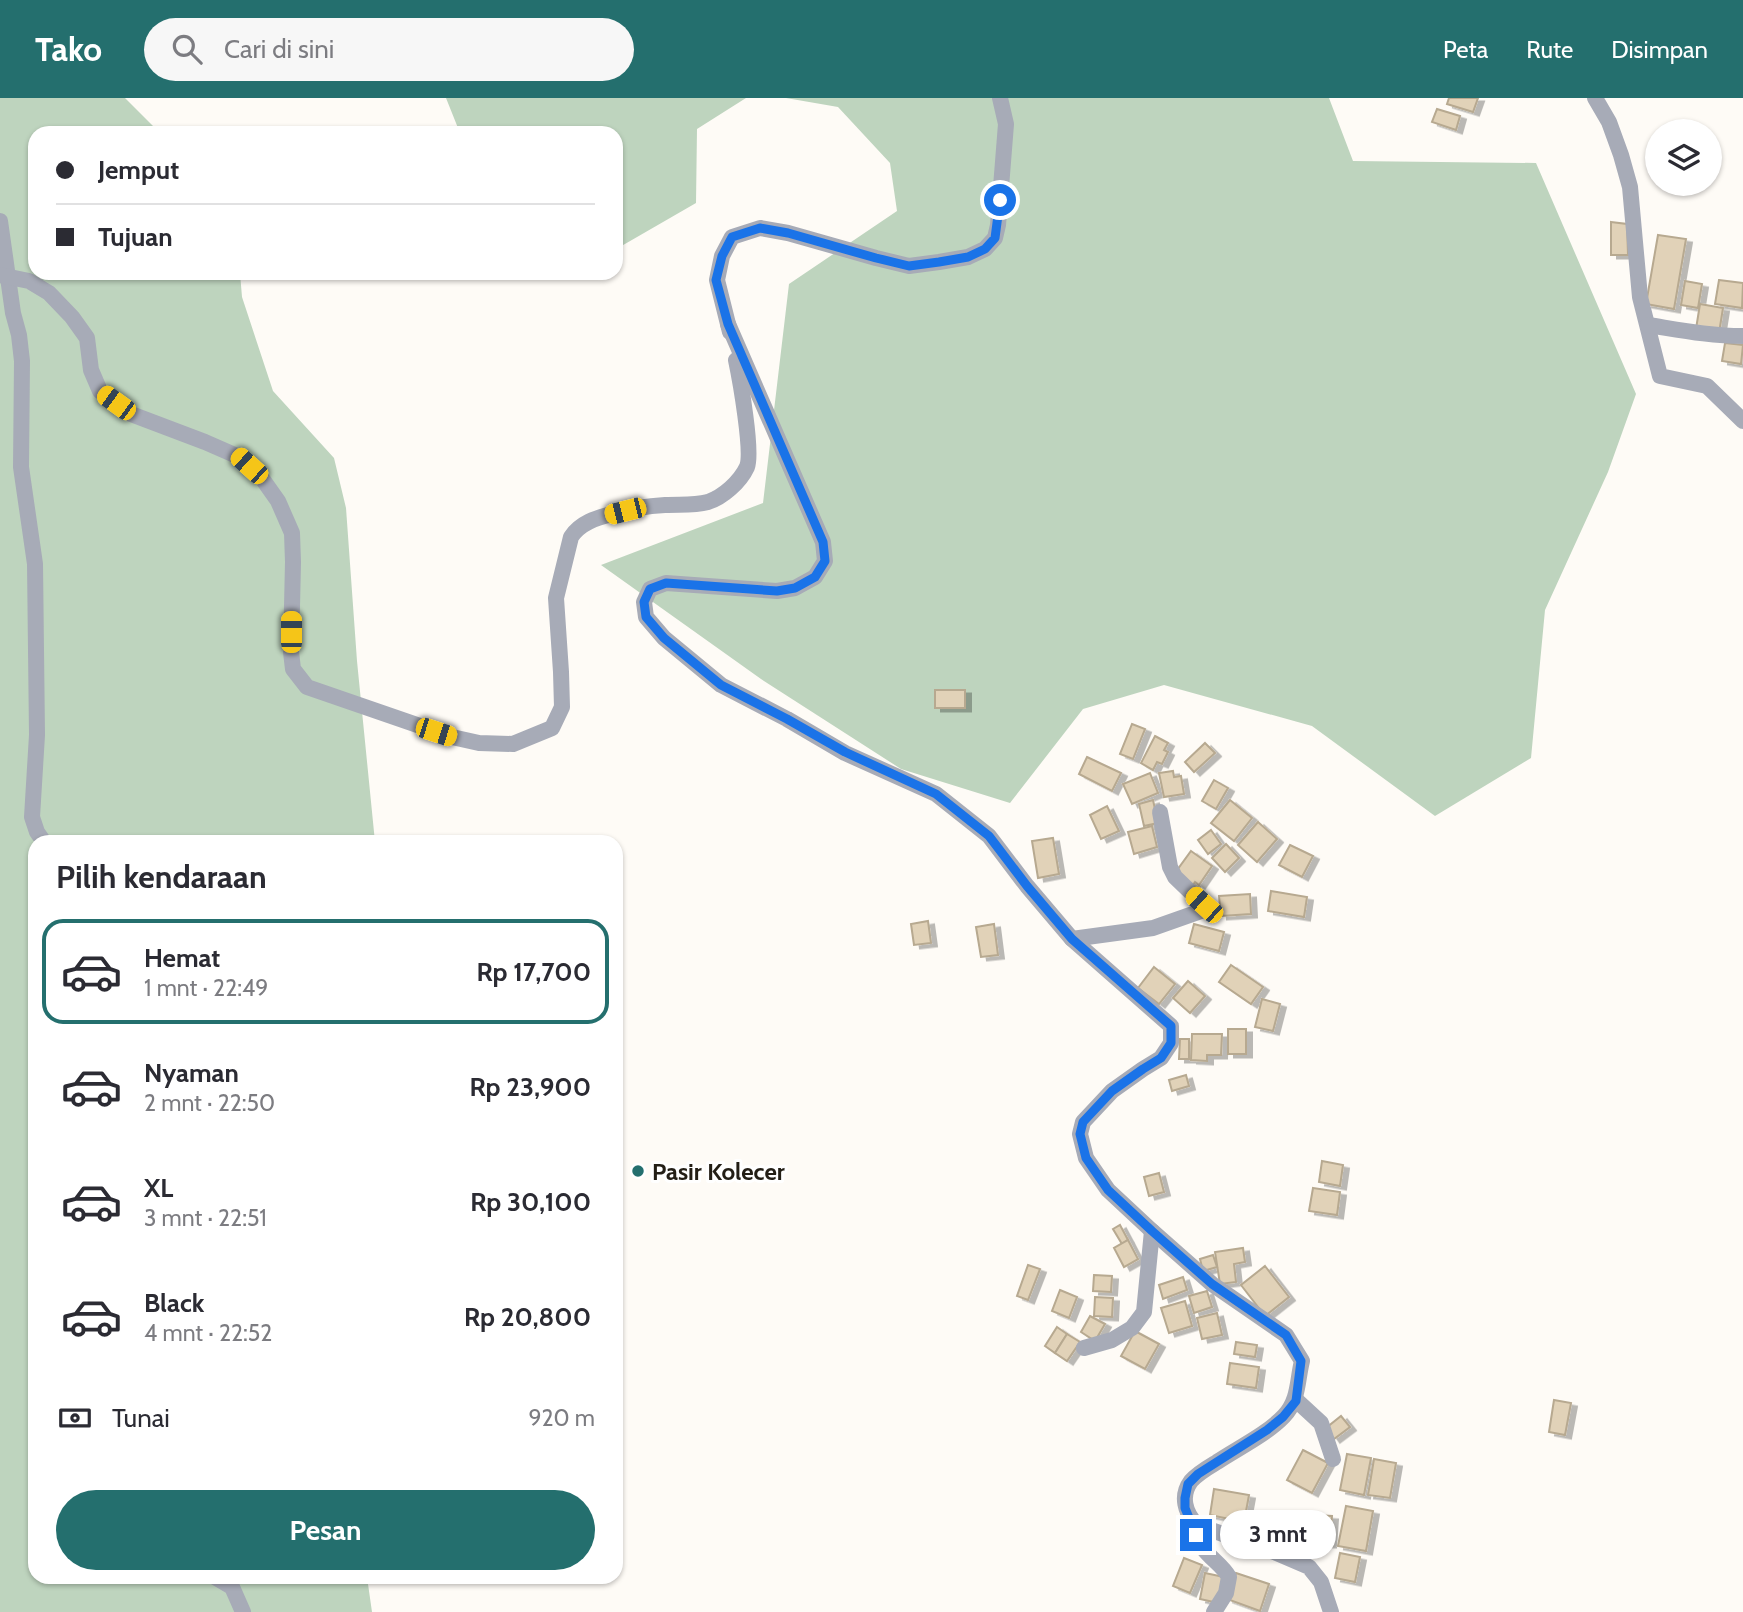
<!DOCTYPE html>
<html lang="id">
<meta charset="utf-8">
<style>
body{margin:0;font-family:Cabin,sans-serif;background:#f7f7f7;color:#2b2b33;height:100vh;display:flex;flex-direction:column;font-size:26px;white-space:nowrap}
*{box-sizing:border-box;margin:0}
p{font-size:23px;color:#7c7c81}
.icon{flex:none;width:38px;height:38px;fill:none;stroke:currentColor;stroke-width:2;stroke-linecap:round;stroke-linejoin:round}
.map{position:relative;flex:1;overflow:hidden}
.side{position:absolute;left:28px;top:737px;width:595px;height:749px;display:flex;flex-direction:column;background:#fff;border-radius:21px;box-shadow:0 2px 5px #0004}
.side>*{flex:none}
.banner{position:absolute;left:28px;top:28px;width:595px;height:154px;border-radius:21px;box-shadow:0 2px 5px #0004;display:grid;align-content:center;height:154px;padding:0 28px;background:#fff}
.fabs{position:absolute;left:1645px;top:21px;display:grid;gap:14px}
.fabs a{display:grid;place-items:center;width:77px;height:77px;border-radius:50%;background:#fff;box-shadow:0 2px 5px #0004;font-size:35px}
.end{position:absolute;width:32px;height:32px;margin:-16px;border:9px solid #1a73e8;background:#fff;box-shadow:0 0 0 4px #fff}
.from{border-radius:50%}
.bubble{position:absolute;height:49px;border-radius:24px;background:#fff;box-shadow:0 2px 5px #0004;font-size:23px;font-weight:700;line-height:49px;text-align:center}
.car{position:absolute;width:21px;height:42px;margin:-21px -10px;border-radius:9px;box-shadow:0 0 5px 2px #0007;background:linear-gradient(#f5c518 24%,#345 0 40%,#f5c518 0 76%,#345 0 86%,#f5c518 0)}
.banner b{display:flex;align-items:center;gap:24px;height:66px;font-size:26px}
.banner b+b{border-top:2px solid #e1e1e2}
.banner i{width:18px;height:18px;background:#2b2b33}
ul{padding:0;list-style:none}
li{display:flex;align-items:center;gap:21px;height:105px;margin:0 14px 10px;padding:0 14px;border:4px solid transparent;border-radius:21px}
li div{flex:1}
li b{display:block;font-size:26px}
li em{font-style:normal;font-weight:700}
li.selected{border-color:#246f6e}
li>.icon{width:63px;height:63px;stroke-width:1.5}
h2{padding:0 28px;font-size:32px;line-height:84px}
.pay{display:flex;align-items:center;gap:18px;height:77px;padding:0 28px;font-size:26px}
.pay p{margin-inline-start:auto}
.button{display:flex;gap:14px;margin-top:auto;padding:14px 28px}
.button a{flex:1;height:80px;border-radius:42px;background:#246f6e;color:#fff;font-size:28px;font-weight:700;line-height:80px;text-align:center}
header{display:flex;align-items:center;gap:42px;box-sizing:border-box;height:98px;padding:0 35px;background:#246f6e;color:#fff}
header strong{font-size:33px}
nav{display:flex;gap:38px;margin-inline-start:auto;font-size:24px}
.search{width:490px;height:63px;background:#f7f7f7;display:flex;align-items:center;gap:18px;box-sizing:border-box;padding:0 24px;border-radius:38px;color:#7c7c81;font-size:26px}
.map>svg:first-child{display:block}
.green{fill:#bed4be}
.building{fill:#e1d2b8;stroke:#b7a990;stroke-width:2;filter:url(#shadow)}
.lines{fill:none;stroke-linecap:round;stroke-linejoin:round}
.street{stroke:#a7abb7;stroke-width:16}
.route{stroke:#1a73e8;stroke-width:9}
.poi-dot{fill:#246f6e;stroke:#fff;stroke-width:2.5}
.labels{text-anchor:middle;dominant-baseline:central;stroke-width:6;stroke-linejoin:round;paint-order:stroke}
.poi-label{font-size:24px;font-weight:bold;fill:#231e15;stroke:#fff;text-anchor:start}
</style>
<header>
<strong>Tako</strong>
<div class="search"><svg class="icon" aria-label="search" viewBox="0 0 24 24"><circle cx="10" cy="10" r="6"/><path d="M15 15l6 6"/></svg>Cari di sini</div>
<nav><a>Peta</a><a>Rute</a><a>Disimpan</a></nav>
</header>
<div class="map">
<svg width="1743" height="1514" viewBox="0 0 1743 1514">
<defs>
<filter id="shadow"><feDropShadow dx="6" dy="3.5" stdDeviation="0" flood-color="#0004"/></filter>
</defs>
<rect width="100%" height="100%" fill="#fefbf6"/>
<!-- green -->
<g class="green">
<path d="M0,0H125L160,35H35V175H240L242,199L273,293L334,360L346,410L357,563L375,744H35V1479H367L372,1514H0Z"/>
<path d="M446,0H746L697,31L696,105L618,150L616,149V35H460Z"/>
<path d="M786,0H1329L1353,63L1536,65L1636,296L1608,374L1545,512L1531,660L1435,718L1312,628L1164,587L1083,611L1010,705L901,671L761,581L601,467L763,405L789,186L897,113L890,65L838,9Z"/>
</g>
<!-- building -->
<g class="building">
<path d="M1449,0H1478L1473,14L1447,6Z"/>
<path d="M1437,11L1460,18L1456,32L1432,24Z"/>
<path d="M1611,124L1627,126L1628,157H1611Z"/>
<path d="M1658,137L1686,141L1674,211L1646,206Z"/>
<path d="M1719,182L1743,185L1742,210L1715,206Z"/>
<path d="M1685,183L1702,186L1698,210L1681,207Z"/>
<path d="M1700,206L1723,210L1719,235L1696,231Z"/>
<path d="M1725,245L1743,247L1741,266L1722,263Z"/>
<rect x="935" y="592" width="30" height="18"/>
<path d="M1132,626L1145,631L1133,661L1120,656Z"/>
<path d="M1155,638L1168,645L1164,652L1168,654L1162,666L1157,664L1153,672L1141,665Z"/>
<path d="M1205,645L1215,655L1194,674L1185,664Z"/>
<path d="M1087,659L1121,675L1112,693L1079,676Z"/>
<path d="M1173,673L1174,679L1181,678L1184,696L1164,699L1159,675Z"/>
<path d="M1150,675L1158,695L1132,706L1123,686Z"/>
<path d="M1214,682L1228,690L1216,711L1202,703Z"/>
<path d="M1153,702L1158,725L1144,728L1139,706Z"/>
<path d="M1230,702L1252,720L1234,743L1211,725Z"/>
<path d="M1107,708L1119,733L1101,741L1090,717Z"/>
<path d="M1258,724L1277,741L1257,764L1238,747Z"/>
<path d="M1152,728L1157,749L1134,756L1128,734Z"/>
<path d="M1211,732L1221,746L1208,756L1198,742Z"/>
<path d="M1053,740L1059,776L1038,780L1032,743Z"/>
<path d="M1226,746L1239,760L1225,774L1212,760Z"/>
<path d="M1290,747L1313,758L1302,779L1279,767Z"/>
<path d="M1191,753L1212,768L1199,787L1195,784L1193,787L1175,775Z"/>
<path d="M1271,793L1307,799L1304,819L1268,813Z"/>
<path d="M1250,796L1251,816L1221,818L1219,798Z"/>
<path d="M928,823L931,845L914,847L911,826Z"/>
<path d="M994,826L998,857L981,859L976,829Z"/>
<path d="M1194,826L1224,834L1219,853L1189,845Z"/>
<path d="M1231,867L1263,889L1251,906L1219,884Z"/>
<path d="M1154,869L1175,886L1159,906L1138,890Z"/>
<path d="M1188,883L1205,898L1190,915L1173,900Z"/>
<path d="M1262,901L1280,906L1273,933L1255,929Z"/>
<rect x="1228" y="931" width="18" height="25"/>
<path d="M1192,936H1222L1221,957H1207V963L1191,962Z"/>
<path d="M1180,941H1189V961H1179Z"/>
<path d="M1186,977L1189,988L1172,993L1169,982Z"/>
<path d="M1322,1063L1343,1067L1340,1088L1319,1084Z"/>
<path d="M1159,1075L1164,1094L1149,1098L1144,1079Z"/>
<path d="M1313,1090L1340,1094L1337,1117L1309,1113Z"/>
<path d="M1120,1127L1128,1142L1122,1146L1113,1131Z"/>
<path d="M1128,1142L1138,1161L1124,1169L1114,1150Z"/>
<path d="M1243,1150L1245,1164L1234,1166L1236,1184L1220,1186L1215,1154Z"/>
<path d="M1213,1157L1217,1169L1203,1173L1200,1161Z"/>
<path d="M1028,1167L1040,1171L1028,1202L1017,1198Z"/>
<path d="M1265,1168L1289,1199L1265,1218L1241,1187Z"/>
<path d="M1094,1177L1112,1178L1111,1194L1093,1193Z"/>
<path d="M1183,1179L1187,1192L1163,1201L1159,1187Z"/>
<path d="M1060,1192L1077,1199L1069,1220L1052,1213Z"/>
<path d="M1207,1193L1212,1209L1194,1215L1189,1198Z"/>
<path d="M1095,1199L1113,1200L1112,1219L1094,1218Z"/>
<path d="M1185,1203L1192,1228L1169,1235L1161,1210Z"/>
<path d="M1217,1215L1222,1237L1202,1241L1197,1220Z"/>
<path d="M1090,1218L1105,1226L1095,1243L1081,1234Z"/>
<path d="M1057,1229L1067,1236L1055,1255L1045,1248Z"/>
<path d="M1135,1233L1159,1246L1145,1271L1121,1258Z"/>
<path d="M1067,1236L1080,1244L1067,1263L1055,1255Z"/>
<path d="M1236,1244L1257,1247L1255,1259L1234,1256Z"/>
<path d="M1230,1265L1259,1269L1256,1290L1227,1286Z"/>
<path d="M1554,1302L1571,1305L1565,1337L1549,1334Z"/>
<path d="M1341,1318L1350,1329L1334,1341L1326,1330Z"/>
<path d="M1303,1352L1328,1365L1312,1395L1287,1382Z"/>
<path d="M1347,1356L1371,1360L1364,1397L1340,1392Z"/>
<path d="M1374,1361L1396,1365L1390,1400L1368,1397Z"/>
<path d="M1214,1391L1249,1397L1244,1424L1210,1417Z"/>
<path d="M1346,1408L1373,1413L1366,1453L1338,1448Z"/>
<path d="M1281,1414L1313,1419L1309,1443L1277,1438Z"/>
<path d="M1315,1417L1332,1418L1330,1446L1313,1445Z"/>
<path d="M1340,1455L1360,1459L1355,1484L1335,1480Z"/>
<path d="M1184,1460L1202,1467L1190,1495L1173,1488Z"/>
<path d="M1205,1475L1224,1479L1218,1505L1200,1501Z"/>
<path d="M1236,1475L1269,1486L1260,1513L1227,1501Z"/>
</g>
<g class="lines">
<!-- street -->
<g class="street">
<path d="M1595,0L1609,24L1621,57L1630,89L1640,199L1660,278L1707,288L1743,323"/>
<path d="M0,123L13,215L19,237L22,263L21,369L35,466L37,637L32,719L37,734L44,744"/>
<path d="M0,177L29,183L49,195L72,219L87,240L91,272L100,293L131,316L205,344L237,358L261,379L278,403L292,435L293,464L291,554L293,571L307,589L452,639L479,645L513,646L552,630L562,609L561,574L556,500L571,439C580,425 596,420 612,416C629,411 647,408 665,407C679,406 693,408 708,404C723,399 740,384 747,369C753,354 740,281 736,262"/>
<path d="M728,226L823,444L825,463L815,479L795,490L777,493L666,485L650,491L644,504L646,519L664,540L721,587L787,621L845,655L936,696L989,738L1027,788L1072,841L1171,928V945L1161,960L1143,971L1112,993L1083,1024L1080,1036L1086,1060L1108,1092L1152,1133L1212,1186L1286,1237L1302,1263C1297,1283 1299,1302 1284,1318C1267,1336 1238,1350 1217,1364C1207,1370 1198,1375 1191,1383C1180,1398 1185,1415 1197,1427L1274,1454L1309,1469L1321,1484L1331,1514"/>
<path d="M1648,227C1680,232 1710,238 1743,238"/>
<path d="M730,234L717,182L722,158L732,139L760,130L788,135L876,160L909,168L939,164L968,159L985,151L995,140L998,127L1006,26L1000,0"/>
<path d="M1072,841L1153,830L1204,812V807L1175,779L1170,769L1160,714"/>
<path d="M1084,1250L1112,1242L1132,1230L1144,1214L1152,1133"/>
<path d="M1296,1302L1321,1325L1333,1361"/>
<path d="M1188,1419C1193,1429 1196,1441 1203,1450C1211,1461 1223,1468 1229,1479L1226,1495L1214,1514"/>
<path d="M215,1479L232,1489L243,1514"/>
</g>
</g>
<g class="lines">
<!-- route -->
<path class="route" d="M1000,102L995,140L985,151L968,159L939,164L909,168L876,160L788,135L760,130L732,139L722,158L716,182L728,226L823,444L825,463L815,479L795,490L777,493L666,485L650,491L644,504L646,519L664,540L721,587L787,621L845,654L936,696L989,738L1027,788L1072,841L1171,928V945L1161,960L1143,971L1112,993L1083,1024L1080,1036L1086,1060L1108,1092L1152,1133L1212,1186L1286,1237L1301,1263L1296,1303L1283,1319L1267,1332L1198,1376L1188,1386L1185,1400V1410L1196,1437"/>
</g>
<!-- markers -->
<circle class="poi-dot" cx="638" cy="1073" r="7"/>
<g class="labels">
<!-- poi labels -->
<g class="poi-label">
<text x="652" y="1073">Pasir Kolecer</text>
</g>
</g>
</svg>
<div class="fabs">
<a><svg class="icon" aria-label="layers" viewBox="0 0 24 24"><path d="M12 4l9 5-9 5-9-5zM3 14l9 5 9-5"/></svg></a>
</div>
<i class="end from" style="left:1000px;top:102px"></i>
<i class="end" style="left:1196px;top:1437px"></i>
<div class="bubble" style="left:1220px;top:1412px;width:116px">3 mnt</div>
<i class="car" style="left:116px;top:305px;rotate:306deg"></i>
<i class="car" style="left:249px;top:368px;rotate:312deg"></i>
<i class="car" style="left:625px;top:413px;rotate:256deg"></i>
<i class="car" style="left:291px;top:534px;rotate:0deg"></i>
<i class="car" style="left:436px;top:634px;rotate:108deg"></i>
<i class="car" style="left:1204px;top:807px;rotate:312deg"></i>
<div class="banner">
<b><i class="from"></i>Jemput</b>
<b><i></i>Tujuan</b>
</div>
<section class="side">
<h2>Pilih kendaraan</h2>
<ul>
<li class="selected"><svg class="icon" aria-label="car" viewBox="0 0 24 24"><path d="M5 17H2v-5l4-1 3-4h7l3 4 3 1v5h-3M9 17h6M6 11h13"/><circle cx="7" cy="17" r="2"/><circle cx="17" cy="17" r="2"/></svg><div><b>Hemat</b><p>1 mnt · 22:49</p></div><em>Rp 17,700</em></li>
<li><svg class="icon" aria-label="car" viewBox="0 0 24 24"><path d="M5 17H2v-5l4-1 3-4h7l3 4 3 1v5h-3M9 17h6M6 11h13"/><circle cx="7" cy="17" r="2"/><circle cx="17" cy="17" r="2"/></svg><div><b>Nyaman</b><p>2 mnt · 22:50</p></div><em>Rp 23,900</em></li>
<li><svg class="icon" aria-label="car" viewBox="0 0 24 24"><path d="M5 17H2v-5l4-1 3-4h7l3 4 3 1v5h-3M9 17h6M6 11h13"/><circle cx="7" cy="17" r="2"/><circle cx="17" cy="17" r="2"/></svg><div><b>XL</b><p>3 mnt · 22:51</p></div><em>Rp 30,100</em></li>
<li><svg class="icon" aria-label="car" viewBox="0 0 24 24"><path d="M5 17H2v-5l4-1 3-4h7l3 4 3 1v5h-3M9 17h6M6 11h13"/><circle cx="7" cy="17" r="2"/><circle cx="17" cy="17" r="2"/></svg><div><b>Black</b><p>4 mnt · 22:52</p></div><em>Rp 20,800</em></li>
</ul>
<div class="pay"><svg class="icon" aria-label="cash" viewBox="0 0 24 24"><path d="M3 7h18v10H3z"/><circle cx="12" cy="12" r="2"/></svg>Tunai<p>920 m</p></div>
<div class="button"><a>Pesan</a></div>
</section>
</div>
